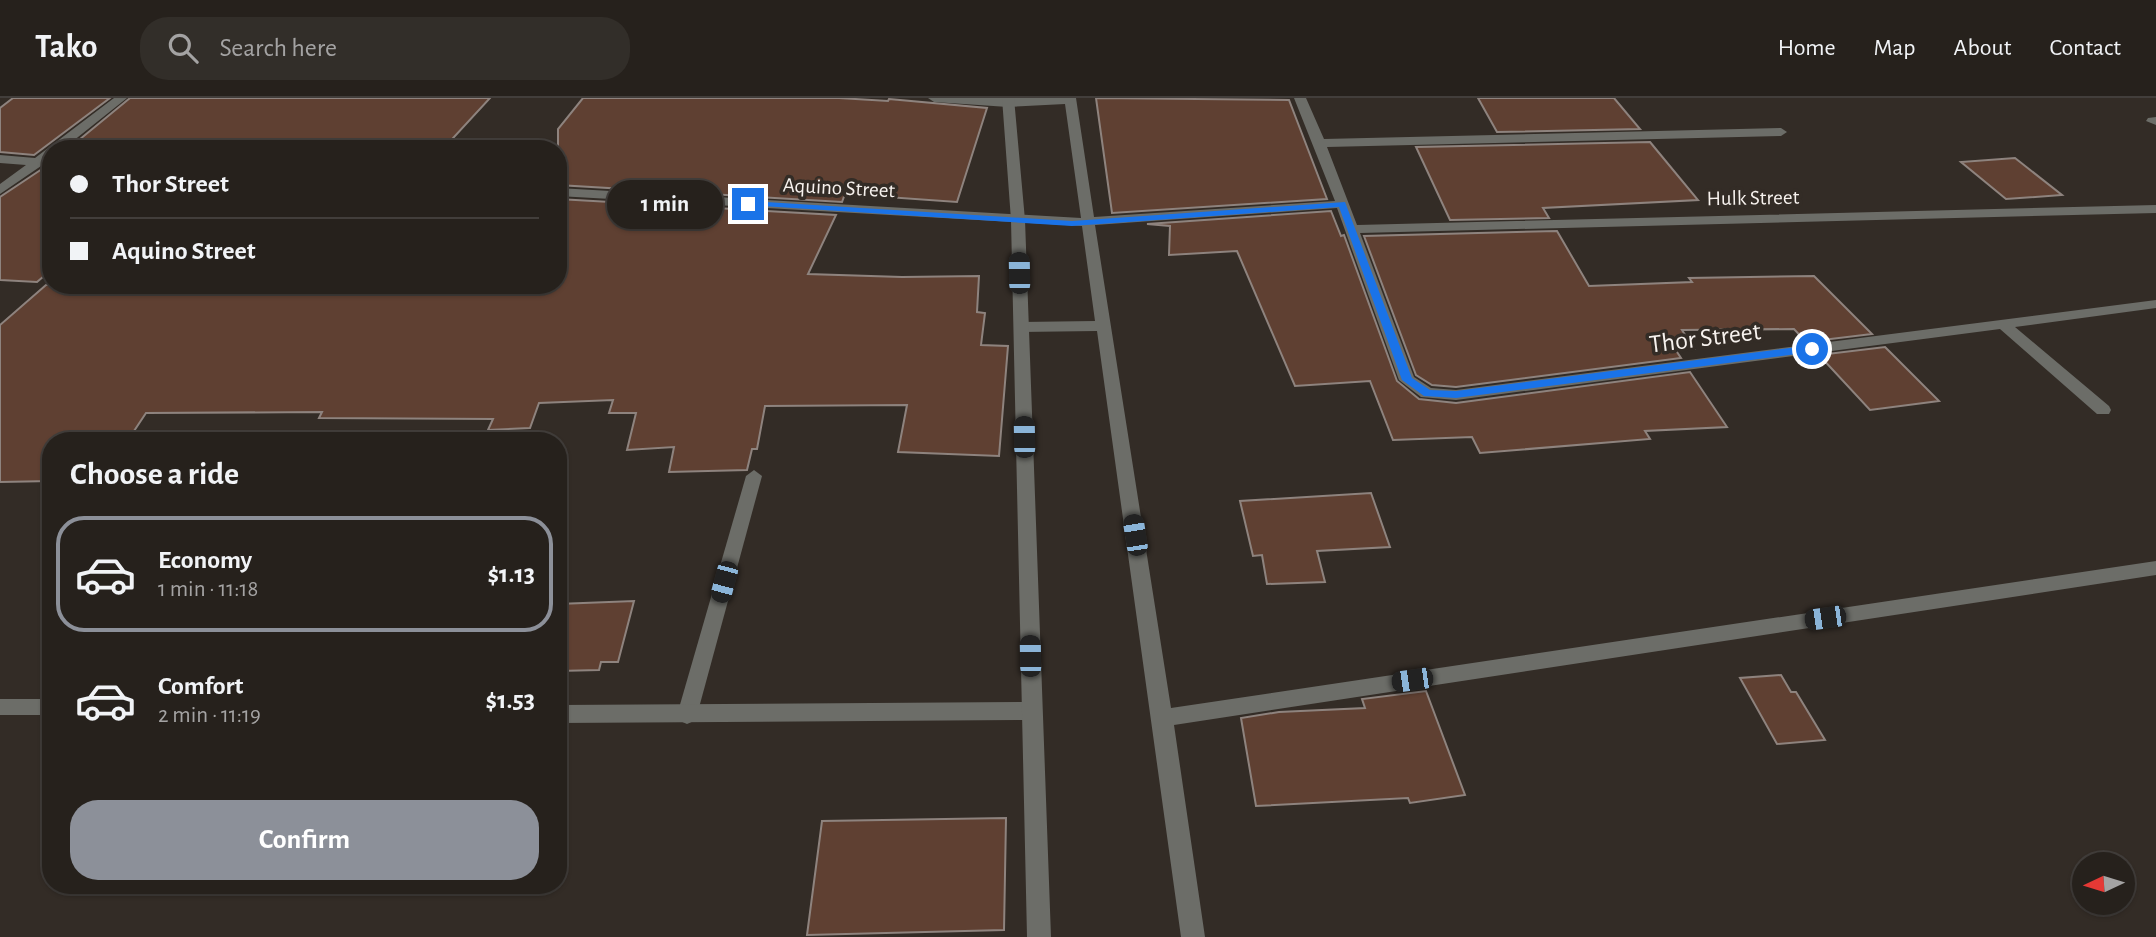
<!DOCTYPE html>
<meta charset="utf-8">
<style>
body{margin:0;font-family:"Alegreya Sans",sans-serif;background:#322e29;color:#f1f3f6;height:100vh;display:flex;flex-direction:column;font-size:26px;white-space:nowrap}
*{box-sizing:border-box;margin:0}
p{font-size:23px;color:#a4a3a3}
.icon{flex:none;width:38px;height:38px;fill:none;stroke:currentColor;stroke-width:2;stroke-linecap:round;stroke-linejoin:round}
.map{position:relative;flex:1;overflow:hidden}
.sheet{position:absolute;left:42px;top:334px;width:525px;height:462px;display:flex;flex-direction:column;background:#26211c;border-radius:28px;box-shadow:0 2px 5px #0004,0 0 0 2px #423e3b}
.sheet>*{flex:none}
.hud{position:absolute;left:42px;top:42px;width:525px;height:154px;border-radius:28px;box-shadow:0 2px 5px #0004,0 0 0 2px #423e3b;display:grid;align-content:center;height:154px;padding:0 28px;background:#26211c}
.needle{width:46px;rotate:266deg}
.tools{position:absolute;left:2072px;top:754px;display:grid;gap:14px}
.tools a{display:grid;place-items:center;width:63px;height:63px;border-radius:50%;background:#26211c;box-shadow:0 2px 5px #0004,0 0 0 2px #423e3b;font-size:35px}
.end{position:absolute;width:32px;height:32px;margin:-16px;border:9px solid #1a73e8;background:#fff;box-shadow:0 0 0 4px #fff}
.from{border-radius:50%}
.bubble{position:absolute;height:49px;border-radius:24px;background:#26211c;box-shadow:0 2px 5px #0004,0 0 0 2px #423e3b;font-size:23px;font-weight:700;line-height:49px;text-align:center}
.car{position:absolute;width:21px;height:42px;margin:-21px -10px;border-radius:9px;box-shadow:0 0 5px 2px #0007;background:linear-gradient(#222 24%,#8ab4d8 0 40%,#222 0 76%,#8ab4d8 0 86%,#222 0)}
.hud b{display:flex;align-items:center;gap:24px;height:66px;font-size:26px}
.hud b+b{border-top:2px solid #423e3b}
.hud i{width:18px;height:18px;background:#f1f3f6}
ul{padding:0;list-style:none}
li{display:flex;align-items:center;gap:21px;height:116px;margin:0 14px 10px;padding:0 14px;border:4px solid transparent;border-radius:28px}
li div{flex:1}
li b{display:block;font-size:26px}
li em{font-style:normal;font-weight:700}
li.current{border-color:#8c9099}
li>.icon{width:63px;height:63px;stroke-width:1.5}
h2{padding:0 28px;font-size:32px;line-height:84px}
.action{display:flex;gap:14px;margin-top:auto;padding:14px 28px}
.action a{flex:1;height:80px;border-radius:28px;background:#8c9099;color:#fff;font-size:28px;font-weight:700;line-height:80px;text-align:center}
header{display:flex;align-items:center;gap:42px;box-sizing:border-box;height:98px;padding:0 35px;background:#26211c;border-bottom:2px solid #423e3b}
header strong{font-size:33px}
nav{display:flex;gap:38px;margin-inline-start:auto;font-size:24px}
.search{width:490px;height:63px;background:#322e29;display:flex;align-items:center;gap:18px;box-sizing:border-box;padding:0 24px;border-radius:28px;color:#a4a3a3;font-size:26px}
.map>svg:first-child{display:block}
.building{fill:#5f4032;stroke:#8e837e;stroke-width:2}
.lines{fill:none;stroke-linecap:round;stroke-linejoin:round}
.service{fill:#6c6d68;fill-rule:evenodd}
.minor{fill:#6c6d68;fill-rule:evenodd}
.tertiary{fill:#6c6d68;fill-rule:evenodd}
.route{fill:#1a73e8}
.labels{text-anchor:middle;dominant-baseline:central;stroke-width:7;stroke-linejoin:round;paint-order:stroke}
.far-street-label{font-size:21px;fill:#f7f2ee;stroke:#332c26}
.street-label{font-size:26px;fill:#f7f2ee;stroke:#332c26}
</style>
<header>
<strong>Tako</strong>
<div class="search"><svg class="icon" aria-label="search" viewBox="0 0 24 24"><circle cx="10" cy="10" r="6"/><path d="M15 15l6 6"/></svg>Search here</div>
<nav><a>Home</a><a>Map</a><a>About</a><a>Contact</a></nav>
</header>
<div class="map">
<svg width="2156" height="839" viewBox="0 0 2156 839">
<rect width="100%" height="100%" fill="#332c26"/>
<!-- building -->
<g class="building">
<path d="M13,0H110L34,57L0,54V10Z"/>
<path d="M130,0H490L443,51H68Z"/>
<path d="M583,0H839L888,3L889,1L987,10L957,104L845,96L842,104L558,87V31Z"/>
<path d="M1096,0L1289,2L1327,101L1112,115Z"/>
<path d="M1478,0H1614L1640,31L1497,34Z"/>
<path d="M1650,44L1698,102L1543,110L1549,120L1450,122L1416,49Z"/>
<path d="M2015,60L2062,97L2006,101L1961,64Z"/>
<path d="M51,65V172L37,184L0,182V99Z"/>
<path d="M558,101L836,117L808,176L902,179L979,178L977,214L985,215L981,247L1008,248L999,358L898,354L907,307L765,308L757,351H752L747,372L669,374L674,349L627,352L636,315H609L613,302L539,305L530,330L488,332L493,321L319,320L322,314L146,315L134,333H122L115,343H51V383L0,384V227L46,187H558Z"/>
<path d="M1331,113L1341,138L1344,137L1397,283L1419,301L1456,305L1690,274L1727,329L1645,333L1650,341L1480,355L1472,339L1393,342L1370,283L1295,288L1237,153L1169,157L1170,128L1147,126Z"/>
<path d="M1557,133L1589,188L1692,184L1689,180L1814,178L1872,236L1806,244L1794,231L1682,232L1694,251H1675L1681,260L1456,289L1432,287L1416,277L1364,138Z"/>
<path d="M1885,249L1939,303L1870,312L1819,257Z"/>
<path d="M1371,395L1390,449L1317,453L1325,484L1267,486L1262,457L1253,458L1240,403Z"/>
<path d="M634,503L618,564H601L599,572L558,573V506Z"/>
<path d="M1781,577L1791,594H1796L1825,642L1777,646L1740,580Z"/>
<path d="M1426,593L1465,697L1410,705L1408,700L1256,708L1241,620L1279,614L1365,610L1362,601Z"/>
<path d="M1006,720L1004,832L807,837L822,723Z"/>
</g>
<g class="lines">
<!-- service -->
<path class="service" d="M754,372L762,378L697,617L694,623L687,626L680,623L677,617L746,378Z"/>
<!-- minor -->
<g class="minor">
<path d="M114,0H127L63,51H51V60L46,67L41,68L0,96V86L26,67L0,65V57L35,60Z"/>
<path d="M928,0H1076L1094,119L1335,103L1294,0H1306L1324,41L1781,30L1787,34L1781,38L1327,49L1357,127L2156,107V115L1360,135L1414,279L1431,290L1456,292L2156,202V210L2015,229L2109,308L2111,312L2109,316H2097L2000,231L1456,302L1421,299L1399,282L1337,110L1095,127L1171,610L2156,463V477L1174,627L1205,839H1181L1097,233L1021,234L1014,229L1021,224L1095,223L1082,128L558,98V90L1081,120L1065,6L1008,9L934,4Z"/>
<path d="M2156,19V27L2146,23L2148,20Z"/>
<rect x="0" y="601" width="51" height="16"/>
<path d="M1032,604L1039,607L1042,613L1039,619L1032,622L558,625V607Z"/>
</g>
<!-- tertiary -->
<path class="tertiary" d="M1002,0H1014L1025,122L1051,839H1027L1011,122Z"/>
</g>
<!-- route -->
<path class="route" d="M748,103L1072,123L1345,104L1412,280L1430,292L1456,293L1812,247L1817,251L1812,254L1456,300L1424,298L1402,282L1339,109L1072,128L745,107Z"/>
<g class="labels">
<!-- far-street labels -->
<g class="far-street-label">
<text transform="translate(839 90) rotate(3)">Aquino Street</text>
<text transform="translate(1753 100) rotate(-1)">Hulk Street</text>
</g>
<!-- street labels -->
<g class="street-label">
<text transform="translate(1705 240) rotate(-7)">Thor Street</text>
</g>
</g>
</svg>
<div class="tools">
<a><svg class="needle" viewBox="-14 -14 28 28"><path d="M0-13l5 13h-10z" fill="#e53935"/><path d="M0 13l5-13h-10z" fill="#a4a3a3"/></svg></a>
</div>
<i class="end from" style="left:1812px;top:251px"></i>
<i class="end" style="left:748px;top:106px"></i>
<div class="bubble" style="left:607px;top:82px;width:116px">1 min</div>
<i class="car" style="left:1019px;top:175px;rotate:359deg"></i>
<i class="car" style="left:1024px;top:339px;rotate:359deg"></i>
<i class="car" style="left:1135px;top:437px;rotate:351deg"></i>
<i class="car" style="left:724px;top:484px;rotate:195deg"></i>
<i class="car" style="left:1825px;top:520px;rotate:262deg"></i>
<i class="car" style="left:1030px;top:558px;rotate:359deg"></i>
<i class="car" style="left:1412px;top:582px;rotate:262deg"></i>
<div class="hud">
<b><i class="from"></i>Thor Street</b>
<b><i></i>Aquino Street</b>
</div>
<section class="sheet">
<h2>Choose a ride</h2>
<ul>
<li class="current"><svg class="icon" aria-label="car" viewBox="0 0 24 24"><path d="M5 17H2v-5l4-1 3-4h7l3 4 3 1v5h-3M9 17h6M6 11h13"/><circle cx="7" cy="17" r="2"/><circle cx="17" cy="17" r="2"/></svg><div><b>Economy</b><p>1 min · 11:18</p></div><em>$1.13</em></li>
<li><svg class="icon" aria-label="car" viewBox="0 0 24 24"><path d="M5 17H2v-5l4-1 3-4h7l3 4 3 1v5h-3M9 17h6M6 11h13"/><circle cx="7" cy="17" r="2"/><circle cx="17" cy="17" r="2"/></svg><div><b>Comfort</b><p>2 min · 11:19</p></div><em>$1.53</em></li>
</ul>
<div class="action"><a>Confirm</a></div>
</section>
</div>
